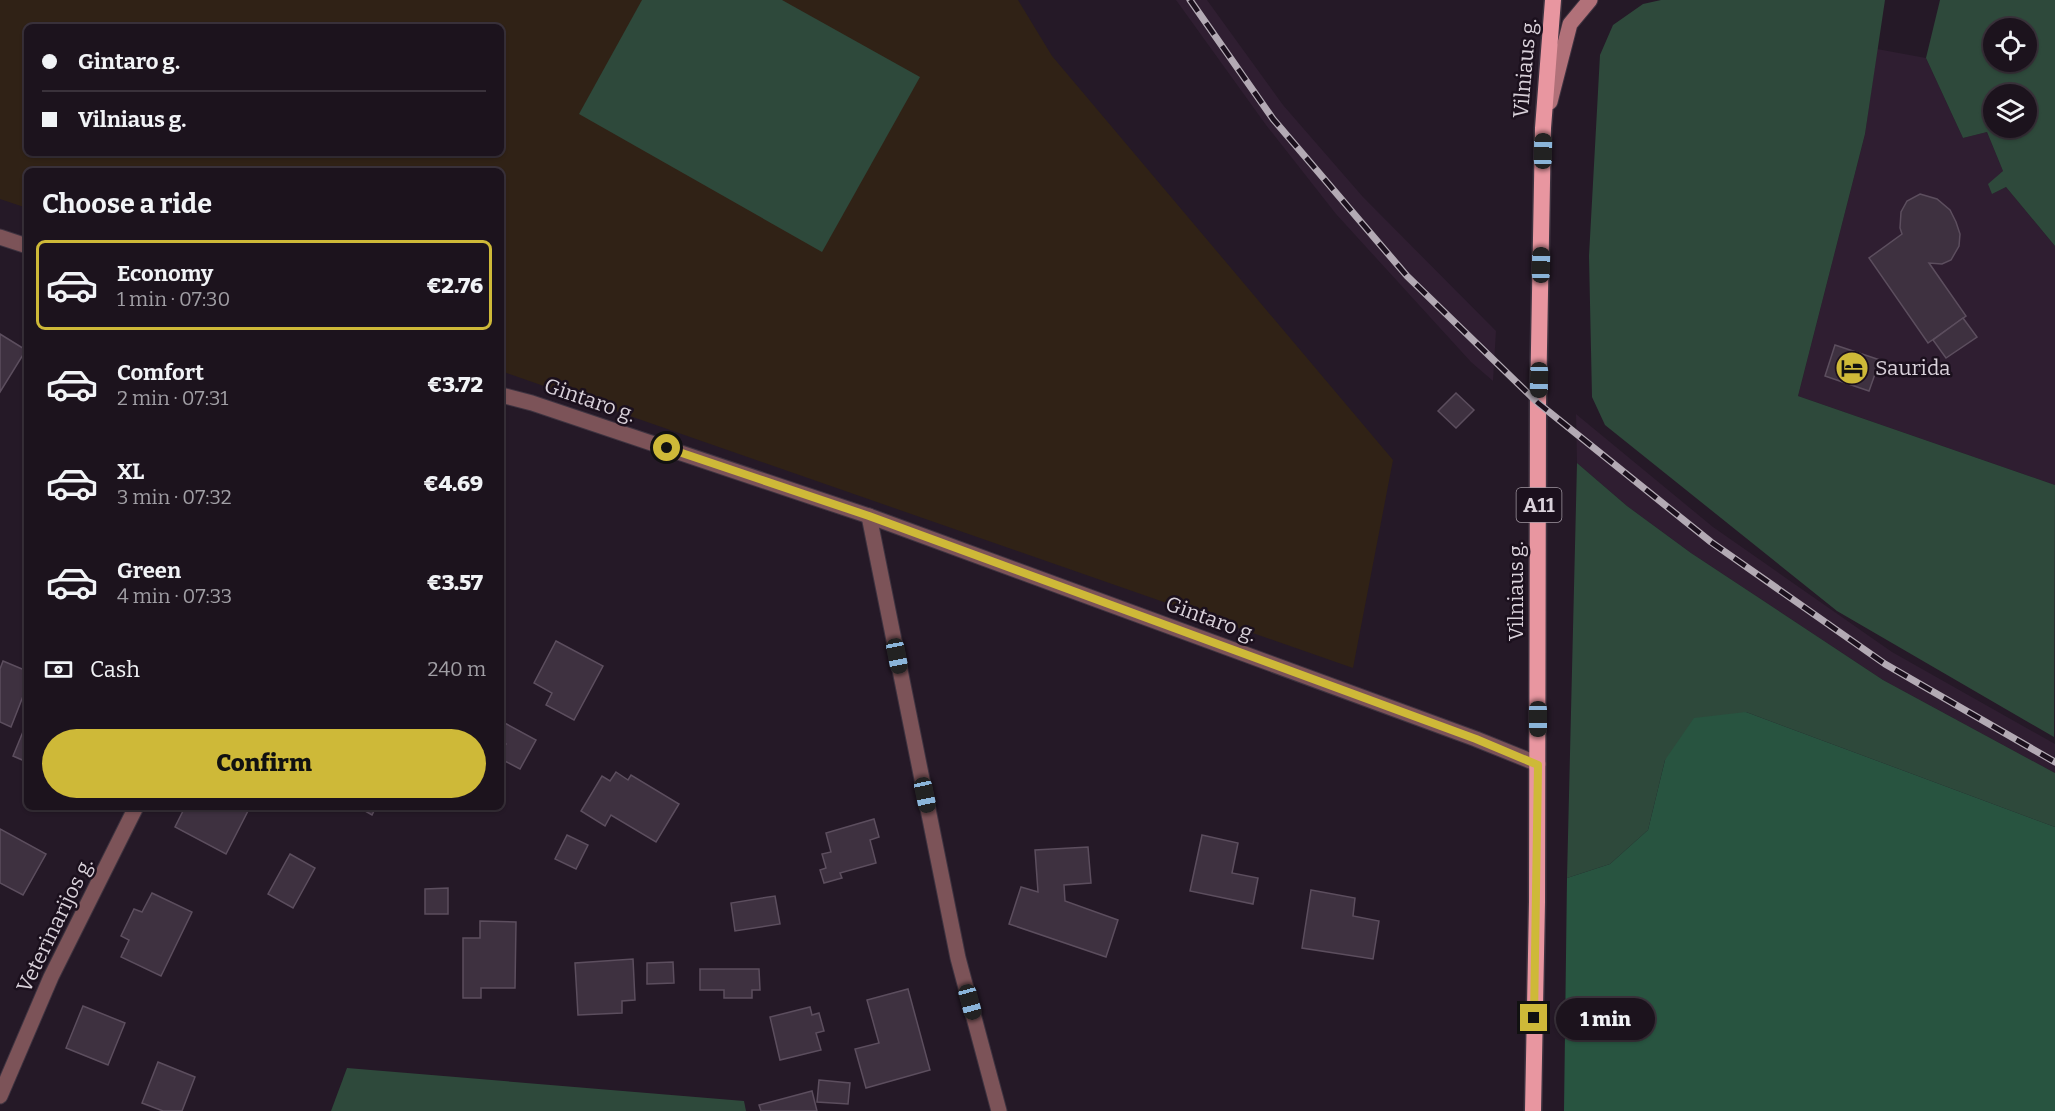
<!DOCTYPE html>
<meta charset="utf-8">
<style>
body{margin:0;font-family:Bitter,serif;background:#29202a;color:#f1f3f6;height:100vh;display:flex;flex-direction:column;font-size:22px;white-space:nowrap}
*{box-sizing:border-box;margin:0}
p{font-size:20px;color:#a09ea4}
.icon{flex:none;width:33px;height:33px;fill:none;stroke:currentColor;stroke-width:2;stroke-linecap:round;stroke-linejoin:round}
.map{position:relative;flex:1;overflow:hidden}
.side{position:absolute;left:24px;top:168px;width:480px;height:642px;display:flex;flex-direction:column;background:#1c131d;border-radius:9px;box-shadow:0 2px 4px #0004,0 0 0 2px #3a323b}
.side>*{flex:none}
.banner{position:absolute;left:24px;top:24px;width:480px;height:132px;border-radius:9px;box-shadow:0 2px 4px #0004,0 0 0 2px #3a323b;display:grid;align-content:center;height:132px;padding:0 18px;background:#1c131d}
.controls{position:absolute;left:1983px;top:18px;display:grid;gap:12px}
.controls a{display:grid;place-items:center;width:54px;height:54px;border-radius:50%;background:#1c131d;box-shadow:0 2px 4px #0004,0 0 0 2px #3a323b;font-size:30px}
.end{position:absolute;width:27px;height:27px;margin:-14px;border:8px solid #ceb938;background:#111;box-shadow:0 0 0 3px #111}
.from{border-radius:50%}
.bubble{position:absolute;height:42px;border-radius:21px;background:#1c131d;box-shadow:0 2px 4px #0004,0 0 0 2px #3a323b;font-size:20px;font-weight:800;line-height:42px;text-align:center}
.car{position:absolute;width:18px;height:36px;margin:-18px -9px;border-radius:8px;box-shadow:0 0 4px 2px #0007;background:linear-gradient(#222 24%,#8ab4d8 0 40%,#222 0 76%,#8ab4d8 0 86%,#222 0)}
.banner b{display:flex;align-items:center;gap:21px;height:57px;font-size:22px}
.banner b+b{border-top:2px solid #3a323b}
.banner i{width:15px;height:15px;background:#f1f3f6}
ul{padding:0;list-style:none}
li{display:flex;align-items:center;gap:18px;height:90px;margin:0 12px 9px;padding:0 6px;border:3px solid transparent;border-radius:9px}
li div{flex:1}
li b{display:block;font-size:22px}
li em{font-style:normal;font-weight:800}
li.on{border-color:#ceb938}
li>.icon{width:54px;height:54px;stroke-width:1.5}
h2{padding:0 18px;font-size:27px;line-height:72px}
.pay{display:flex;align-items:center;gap:15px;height:66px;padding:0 18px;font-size:22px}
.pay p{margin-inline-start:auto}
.primary-button{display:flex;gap:12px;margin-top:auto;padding:12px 18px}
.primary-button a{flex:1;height:69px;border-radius:36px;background:#ceb938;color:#111;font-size:24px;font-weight:800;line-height:69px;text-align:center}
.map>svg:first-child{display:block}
.built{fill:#2f1e31}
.industrial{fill:#302216;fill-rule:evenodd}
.green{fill:#2e493b;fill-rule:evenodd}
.forest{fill:#285440}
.building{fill:#3e3140;stroke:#5c4e5e;stroke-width:1.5}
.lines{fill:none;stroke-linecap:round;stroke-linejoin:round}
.minor-casing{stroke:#3e3340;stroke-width:17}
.secondary-casing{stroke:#3e3340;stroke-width:17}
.trunk-casing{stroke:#3e3340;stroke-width:19}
.minor{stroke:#7c5358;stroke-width:15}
.secondary{stroke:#b17179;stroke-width:15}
.trunk{stroke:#e896a0;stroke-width:16}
.rail-casing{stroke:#b3aab4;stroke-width:7}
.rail{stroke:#1b101d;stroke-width:4.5;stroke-dasharray:14;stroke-linecap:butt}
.route{stroke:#ceb938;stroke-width:8}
.labels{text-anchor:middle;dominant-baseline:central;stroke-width:5;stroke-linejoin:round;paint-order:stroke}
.shield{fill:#1b101d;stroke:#a097a1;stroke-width:1.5}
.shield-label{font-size:20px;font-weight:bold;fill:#d9d1da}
.street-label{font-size:21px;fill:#d9d1da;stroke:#1b101d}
.poi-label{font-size:21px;fill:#d9d1da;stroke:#1b101d;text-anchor:start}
</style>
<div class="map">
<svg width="2055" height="1111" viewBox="0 0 2055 1111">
<rect width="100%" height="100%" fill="#251927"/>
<!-- built -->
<g class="built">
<path d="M1176,0H1207L1283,105L1363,197L1496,331L1493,381L1471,362L1336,214L1266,125Z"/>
<path d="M1877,49L1926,58L1963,138L1987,132L2003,171L1992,194L2006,187L2055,246V485L1798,396L1865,134Z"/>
<path d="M1576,414L1713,527L1892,652L2055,744V773L1883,680L1691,553L1627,506L1577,463Z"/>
</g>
<!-- industrial -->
<path class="industrial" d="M0,0H1018L1052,56L1393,460L1353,668L501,371V171H27V208L0,199ZM27,27H501V153H27Z"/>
<!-- green -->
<g class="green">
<path d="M642,0H782L920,77L822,252L579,114Z"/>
<path d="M1661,0H1885L1865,134L1798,396L2055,485L2054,737L1837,611L1605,425L1592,397L1589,256L1600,55L1613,25L1643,4Z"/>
<path d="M1940,0H2055V246L2006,187L1992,194L1988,184L2003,171L1987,132L1963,138L1926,58ZM2026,28V62H1994V28ZM1994,94H2026V128H1994Z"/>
<path d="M1577,463L1627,506L1691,553L1883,680L2055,773V827L1746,712L1665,760L1648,830L1610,864L1567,878Z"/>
<path d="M347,1068L744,1101L746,1111H331Z"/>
</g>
<!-- forest -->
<path class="forest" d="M1746,712L2055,827V1111H1564L1567,878L1610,864L1648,830L1665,760L1694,718Z"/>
<!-- building -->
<g class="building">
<path d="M1920,194L1937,199L1950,210L1956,222L1960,234L1959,246L1951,260L1942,264L1929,263L1966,316L1928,343L1869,258L1902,234L1900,228L1901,212L1907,201Z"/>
<path d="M1963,318L1977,337L1946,358L1933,340Z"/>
<path d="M0,334L26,350L0,392Z"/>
<path d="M1835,345L1880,360L1869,391L1825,376Z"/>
<path d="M1456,393L1474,410L1456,428L1438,411Z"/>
<path d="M556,641L603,666L574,720L546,705L552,693L534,683Z"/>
<path d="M3,661L27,671V686L11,727L0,722V669Z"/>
<path d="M501,721L536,740L520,769L501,759V753L506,744L501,741Z"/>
<path d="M27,722V762L13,756Z"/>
<path d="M616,772L628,780L631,775L679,804L656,842L611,815L605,826L581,811L602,776L610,781Z"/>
<path d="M185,807H250L226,854L175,827Z"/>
<path d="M358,807H376L372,815Z"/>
<path d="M874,819L879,837L870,840L876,863L840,873L842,878L824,883L820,870L826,868L822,854L831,852L826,833Z"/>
<path d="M0,829L46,854L23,895L0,883Z"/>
<path d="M567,835L588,845L576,869L555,859Z"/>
<path d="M1202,835L1238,843L1232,873L1258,878L1253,904L1190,891Z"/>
<path d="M1088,847L1091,883L1064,885L1065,901L1118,920L1106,957L1009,924L1021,887L1038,892L1035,850Z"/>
<path d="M290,854L315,868L293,908L268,894Z"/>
<path d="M448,888V914H425V889Z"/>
<path d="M1311,890L1355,898L1353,916L1379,921L1373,959L1302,948Z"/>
<path d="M152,893L192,912L161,976L121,957L129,940L121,936L134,909L142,912Z"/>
<path d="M775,896L780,924L735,931L731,903Z"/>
<path d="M480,921L516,922L515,988H481V998H463V938H480Z"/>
<path d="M633,959L635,1000L622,1001V1013L578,1015L575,963Z"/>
<path d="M673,962L674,983L647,984V963Z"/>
<path d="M700,969H759L760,990H752V998H724V990H700Z"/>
<path d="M908,989L930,1070L866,1088L855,1049L879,1043L867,1000Z"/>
<path d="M83,1006L125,1023L108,1065L66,1048Z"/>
<path d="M810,1007L812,1015L819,1013L824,1031L816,1033L821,1050L780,1060L770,1017Z"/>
<path d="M158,1062L195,1077L182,1111H163L142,1103Z"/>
<path d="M819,1080L850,1083L848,1104L817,1102Z"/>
<path d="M812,1091L817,1111H761L759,1105Z"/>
</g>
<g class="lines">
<defs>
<g id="minor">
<path d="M0,237L27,246"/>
<path d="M501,395L532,403L869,516L1476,739L1538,764"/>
<path d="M869,516L958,958L999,1111"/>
<path d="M0,1096L51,977L136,807"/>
</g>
<path id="secondary" d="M1550,102L1570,24L1590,0"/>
<path id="trunk" d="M1533,1111L1537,902L1538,403L1543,128L1553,0"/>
</defs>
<!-- minor casing -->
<use href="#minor" class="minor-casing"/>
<!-- secondary casing -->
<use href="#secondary" class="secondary-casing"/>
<!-- trunk casing -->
<use href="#trunk" class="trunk-casing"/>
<!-- minor -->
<use href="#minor" class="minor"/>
<!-- secondary -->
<use href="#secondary" class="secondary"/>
<!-- trunk -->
<use href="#trunk" class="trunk"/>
<defs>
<path id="rail" d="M1190,0L1273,119L1407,276L1538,403L1711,542L1885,664L2055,762"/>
</defs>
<!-- rail casing -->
<use href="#rail" class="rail-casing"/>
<!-- rail -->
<use href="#rail" class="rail"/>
</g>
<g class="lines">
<!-- route -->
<path class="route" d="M667,448L869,516L1476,739L1538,765L1534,1018"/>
</g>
<!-- icons -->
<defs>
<symbol id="hotel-disc" viewBox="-11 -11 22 22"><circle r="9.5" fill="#ceb938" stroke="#1b101d"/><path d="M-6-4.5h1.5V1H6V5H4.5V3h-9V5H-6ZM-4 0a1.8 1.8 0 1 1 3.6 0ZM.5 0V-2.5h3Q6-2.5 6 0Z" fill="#111"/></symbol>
</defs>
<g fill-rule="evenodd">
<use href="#hotel-disc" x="1833" y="349" width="38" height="38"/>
</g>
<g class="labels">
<!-- shield labels -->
<rect class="shield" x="1516.5" y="488" width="45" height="34" rx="4.5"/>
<g class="shield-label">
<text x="1539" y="505">A11</text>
</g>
<!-- street labels -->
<g class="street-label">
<text transform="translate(1525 68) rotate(-85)">Vilniaus g.</text>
<text transform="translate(590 400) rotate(19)">Gintaro g.</text>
<text transform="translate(1516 591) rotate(-90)">Vilniaus g.</text>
<text transform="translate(1211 619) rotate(20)">Gintaro g.</text>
<text transform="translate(55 925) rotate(-64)">Veterinarijos g.</text>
</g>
<!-- poi labels -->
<g class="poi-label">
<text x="1875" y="368">Saurida</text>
</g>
</g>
</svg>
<div class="controls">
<a><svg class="icon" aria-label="locate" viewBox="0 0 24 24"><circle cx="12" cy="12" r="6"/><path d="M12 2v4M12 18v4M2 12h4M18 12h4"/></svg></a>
<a><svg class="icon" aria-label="layers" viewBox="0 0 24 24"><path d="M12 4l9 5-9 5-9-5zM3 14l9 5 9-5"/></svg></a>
</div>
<i class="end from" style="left:667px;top:448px"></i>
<i class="end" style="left:1534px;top:1018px"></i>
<div class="bubble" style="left:1556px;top:998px;width:99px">1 min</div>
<i class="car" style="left:1543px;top:151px;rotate:1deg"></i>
<i class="car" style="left:1541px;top:265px;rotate:1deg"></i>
<i class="car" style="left:1539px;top:380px;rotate:181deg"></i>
<i class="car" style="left:897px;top:656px;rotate:169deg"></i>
<i class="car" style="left:1538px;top:719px;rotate:180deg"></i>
<i class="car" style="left:925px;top:795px;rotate:168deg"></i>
<i class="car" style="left:970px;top:1002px;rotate:165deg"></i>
<div class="banner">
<b><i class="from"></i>Gintaro g.</b>
<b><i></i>Vilniaus g.</b>
</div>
<section class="side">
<h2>Choose a ride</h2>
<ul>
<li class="on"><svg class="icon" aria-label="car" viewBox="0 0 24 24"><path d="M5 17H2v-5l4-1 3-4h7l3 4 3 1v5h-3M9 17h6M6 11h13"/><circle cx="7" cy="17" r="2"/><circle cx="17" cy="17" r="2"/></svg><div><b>Economy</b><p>1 min · 07:30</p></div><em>€2.76</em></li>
<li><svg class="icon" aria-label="car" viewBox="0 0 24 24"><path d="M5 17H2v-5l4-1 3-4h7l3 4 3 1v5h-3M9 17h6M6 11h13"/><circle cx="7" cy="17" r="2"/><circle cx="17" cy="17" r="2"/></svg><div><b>Comfort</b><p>2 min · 07:31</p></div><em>€3.72</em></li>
<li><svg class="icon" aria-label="car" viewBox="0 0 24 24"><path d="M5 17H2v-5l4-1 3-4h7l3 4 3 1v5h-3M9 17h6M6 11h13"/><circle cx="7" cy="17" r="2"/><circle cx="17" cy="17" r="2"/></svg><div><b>XL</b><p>3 min · 07:32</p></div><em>€4.69</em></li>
<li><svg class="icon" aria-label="car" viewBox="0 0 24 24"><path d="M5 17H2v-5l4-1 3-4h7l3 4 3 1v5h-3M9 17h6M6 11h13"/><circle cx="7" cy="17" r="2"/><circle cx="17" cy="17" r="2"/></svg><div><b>Green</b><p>4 min · 07:33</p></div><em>€3.57</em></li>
</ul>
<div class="pay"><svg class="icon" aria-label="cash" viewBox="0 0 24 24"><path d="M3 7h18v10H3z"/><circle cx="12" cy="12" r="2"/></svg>Cash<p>240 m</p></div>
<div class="primary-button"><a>Confirm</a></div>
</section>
</div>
